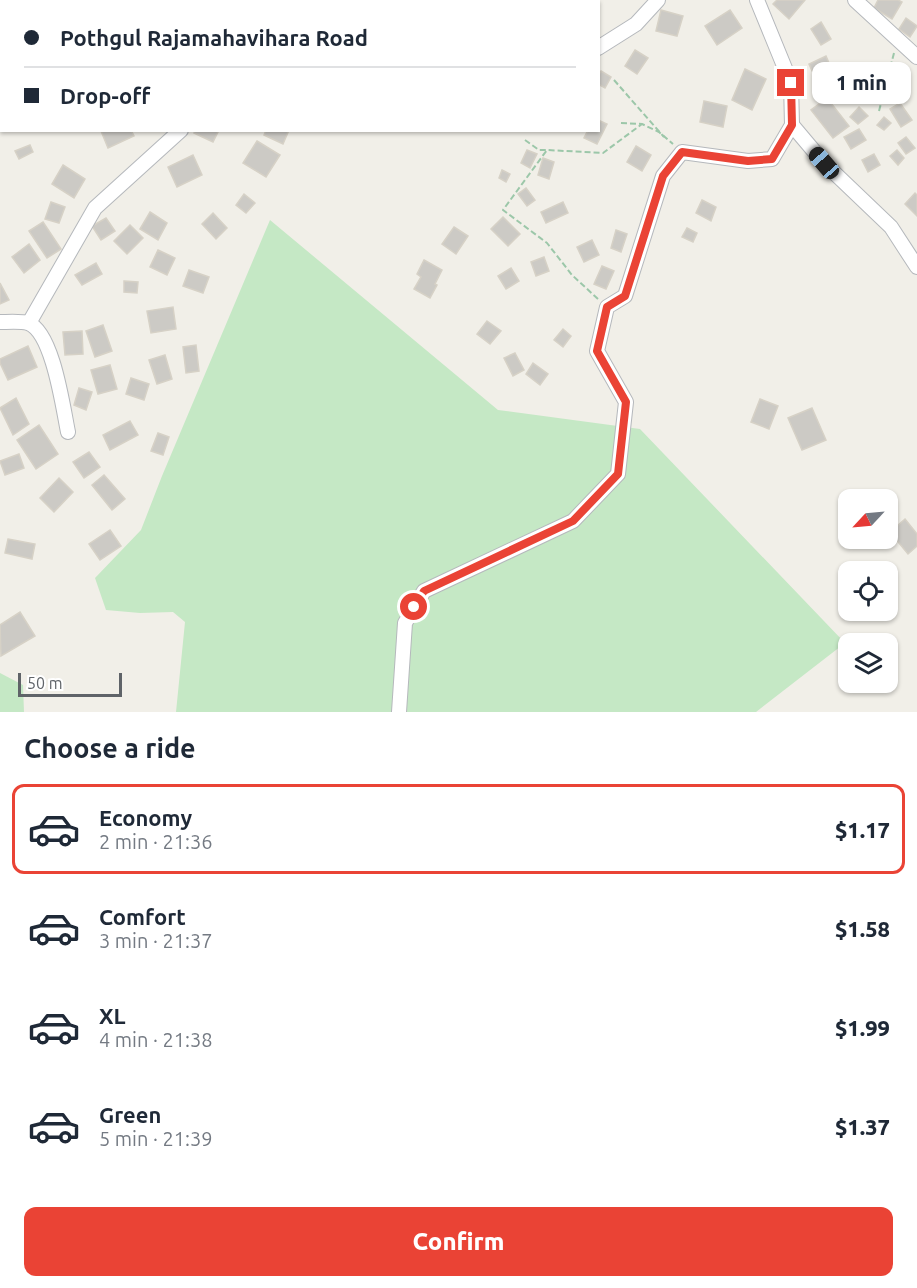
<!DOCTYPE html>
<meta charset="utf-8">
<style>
body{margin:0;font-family:Ubuntu,sans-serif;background:#f6f6f7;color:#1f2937;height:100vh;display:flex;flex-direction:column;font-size:22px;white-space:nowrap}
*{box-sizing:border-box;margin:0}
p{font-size:20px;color:#747a83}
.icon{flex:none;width:33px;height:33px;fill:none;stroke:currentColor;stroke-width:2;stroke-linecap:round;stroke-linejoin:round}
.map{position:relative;height:712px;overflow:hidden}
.details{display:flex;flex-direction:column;background:#fff;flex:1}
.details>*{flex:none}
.top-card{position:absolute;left:0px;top:0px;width:600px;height:132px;box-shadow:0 2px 4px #0004;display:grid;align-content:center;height:132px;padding:0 24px;background:#fff}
.needle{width:39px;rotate:244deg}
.controls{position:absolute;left:838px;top:489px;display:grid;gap:12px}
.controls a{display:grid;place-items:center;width:60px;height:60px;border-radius:12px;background:#fff;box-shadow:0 2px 4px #0004;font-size:30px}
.scale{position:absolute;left:18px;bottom:15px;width:104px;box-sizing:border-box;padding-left:6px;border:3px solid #5f6368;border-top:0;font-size:16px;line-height:21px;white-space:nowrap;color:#5f6368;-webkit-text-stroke:4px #fff;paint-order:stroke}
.end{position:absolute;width:27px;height:27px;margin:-14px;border:8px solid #ea4335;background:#fff;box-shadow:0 0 0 3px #fff}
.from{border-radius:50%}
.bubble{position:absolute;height:42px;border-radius:12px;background:#fff;box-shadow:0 2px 4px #0004;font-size:20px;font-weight:800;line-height:42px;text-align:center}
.car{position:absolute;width:18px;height:36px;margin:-18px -9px;border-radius:8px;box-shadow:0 0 4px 2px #0007;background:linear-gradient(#222 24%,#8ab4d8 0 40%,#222 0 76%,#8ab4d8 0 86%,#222 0)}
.top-card b{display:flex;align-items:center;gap:21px;height:57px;font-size:22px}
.top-card b+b{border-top:2px solid #e0e1e3}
.top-card i{width:15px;height:15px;background:#1f2937}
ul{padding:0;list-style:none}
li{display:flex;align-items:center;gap:18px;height:90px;margin:0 12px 9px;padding:0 12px;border:3px solid transparent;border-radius:12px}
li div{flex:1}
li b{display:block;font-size:22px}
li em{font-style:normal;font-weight:800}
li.active{border-color:#ea4335}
li>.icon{width:54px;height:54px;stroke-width:1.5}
h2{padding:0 24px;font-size:27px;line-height:72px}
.primary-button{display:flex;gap:12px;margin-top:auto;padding:12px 24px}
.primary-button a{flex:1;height:69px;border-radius:12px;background:#ea4335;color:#fff;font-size:24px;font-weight:800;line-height:69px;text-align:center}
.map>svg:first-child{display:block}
.green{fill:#c5e8c5}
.building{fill:#cccac5;stroke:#d6d1c6;stroke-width:1.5}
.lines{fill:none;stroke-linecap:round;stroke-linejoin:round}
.street-casing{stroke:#b5b8bc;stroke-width:16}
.path{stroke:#9cc7a9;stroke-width:2;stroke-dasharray:6 3;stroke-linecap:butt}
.street{stroke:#fff;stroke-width:14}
.route{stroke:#ea4335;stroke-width:8}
</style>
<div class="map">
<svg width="917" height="712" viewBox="0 0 917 712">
<rect width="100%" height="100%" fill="#f1efe8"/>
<!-- green -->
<g class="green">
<path d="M270,220L498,410L640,429L845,643L756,712H176L185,622L173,612L140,613L106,610L95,578L141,530L162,476Z"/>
<path d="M0,673L23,685L24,712H0Z"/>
</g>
<!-- building -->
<g class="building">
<path d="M777,0H805L789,19L773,4Z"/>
<path d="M878,0H898L902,2L892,19L874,8Z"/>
<path d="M661,10L683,16L677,36L656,31Z"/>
<path d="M730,10L742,28L717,45L705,26Z"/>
<path d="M906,18L917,26L910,37L899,29Z"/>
<path d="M821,22L831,39L821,45L811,29Z"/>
<path d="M635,50L648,58L637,74L625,66Z"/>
<path d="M826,56L839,86L822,93L809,64Z"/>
<path d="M745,69L766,79L752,110L732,100Z"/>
<path d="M601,71L611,77L605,88L598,84V76Z"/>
<path d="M827,98L849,126L833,138L811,110Z"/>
<path d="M704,101L727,106L723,127L700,122Z"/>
<path d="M900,103L912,120L901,127L890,109Z"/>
<path d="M859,107L868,116L858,124L850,117Z"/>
<path d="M884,117L891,123L884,130L877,125Z"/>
<path d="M598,120L607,124L597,144L584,138L588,130H598Z"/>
<path d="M859,129L866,140L851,149L844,137Z"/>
<path d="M131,130L134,136L108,148L101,131Z"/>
<path d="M195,130H219L213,142L194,133Z"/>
<path d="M266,130H289L283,144L264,135Z"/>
<path d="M906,137L915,148L906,154L898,143Z"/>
<path d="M257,141L280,155L266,177L243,163Z"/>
<path d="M30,145L33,152L19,159L15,151Z"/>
<path d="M636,146L651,155L642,171L627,162Z"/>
<path d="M527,150L537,154L530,168L521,163Z"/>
<path d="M897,150L904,158L898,165L890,156Z"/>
<path d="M874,154L880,165L868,172L862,160Z"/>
<path d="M193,155L202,175L177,187L168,167Z"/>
<path d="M543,158L554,162L549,179L538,175Z"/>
<path d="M63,165L85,179L74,198L52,184Z"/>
<path d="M502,170L510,174L506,182L499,178Z"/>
<path d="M526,188L535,200L527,206L518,194Z"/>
<path d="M915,193L917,195V216L905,204Z"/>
<path d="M244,194L255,203L246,213L236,205Z"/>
<path d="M702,200L716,207L711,221L696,213Z"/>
<path d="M51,202L65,207L59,223L45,219Z"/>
<path d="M563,202L568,213L546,223L541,212Z"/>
<path d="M150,212L167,223L158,240L140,229Z"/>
<path d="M213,213L227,228L216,239L202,224Z"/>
<path d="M503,217L520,234L508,246L491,229Z"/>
<path d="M106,218L115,231L101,240L92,226Z"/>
<path d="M43,222L61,249L47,258L29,231Z"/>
<path d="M130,225L143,238L127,254L114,241Z"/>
<path d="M454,227L468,236L456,254L442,244Z"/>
<path d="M687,228L697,233L693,242L682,237Z"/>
<path d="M616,230L627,234L621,252L611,248Z"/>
<path d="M592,240L599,255L584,262L577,247Z"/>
<path d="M29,244L40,260L24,273L12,257Z"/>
<path d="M158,250L175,258L167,275L150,267Z"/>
<path d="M544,257L549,271L536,276L531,262Z"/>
<path d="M424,260L442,270L435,284L437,285L430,298L414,289L421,277L417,274Z"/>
<path d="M96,263L102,274L82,285L75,275Z"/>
<path d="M602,266L614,271L606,289L594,284Z"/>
<path d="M511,268L519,281L506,289L498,276Z"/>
<path d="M189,270L209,277L203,293L183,286Z"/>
<path d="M124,281L138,282L137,293L124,292Z"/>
<path d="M0,283L9,300L0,304Z"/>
<path d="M173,307L176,329L151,333L147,311Z"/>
<path d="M487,321L501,331L490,344L477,334Z"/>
<path d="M103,325L112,351L95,357L86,331Z"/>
<path d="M563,329L571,336L563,347L554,340Z"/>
<path d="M82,331L83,354L65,355L63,332Z"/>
<path d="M196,345L199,371L186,373L183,347Z"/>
<path d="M28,346L37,367L8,380L0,363V359Z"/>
<path d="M515,353L524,370L513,376L504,358Z"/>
<path d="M165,355L172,379L157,384L149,360Z"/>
<path d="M533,363L548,374L540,385L526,374Z"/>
<path d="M110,365L117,389L98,394L91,370Z"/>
<path d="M131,378L149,384L144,400L126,394Z"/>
<path d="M79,388L92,392L86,410L74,405Z"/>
<path d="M16,398L29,424L13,435L0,408Z"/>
<path d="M760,399L778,406L769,429L751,422Z"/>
<path d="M812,408L826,440L802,450L788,418Z"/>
<path d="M130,421L138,435L110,450L103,435Z"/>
<path d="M39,425L58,454L36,469L17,440Z"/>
<path d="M158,433L169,437L163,455L151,451Z"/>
<path d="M89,452L100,467L84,478L73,462Z"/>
<path d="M19,454L24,468L5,475L0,461Z"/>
<path d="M104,475L125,499L112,510L92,485Z"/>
<path d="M59,478L73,492L54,512L40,498Z"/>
<path d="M905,519L917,534V546L908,554L890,532Z"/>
<path d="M110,530L121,546L100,560L89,544Z"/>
<path d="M8,539L35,544L32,559L5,553Z"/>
<path d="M20,612L35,636L1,656L0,625Z"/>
</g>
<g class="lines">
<defs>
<g id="street">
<path d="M757,0L791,83L792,125"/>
<path d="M855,0L917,57"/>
<path d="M230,2L232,0"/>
<path d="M0,4L2,6"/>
<path d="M598,48L636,24L658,0"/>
<path d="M0,114L2,113"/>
<path d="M792,125L824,163L891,227L917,267"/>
<path d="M0,322C7,322 22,321 28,323C53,332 63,408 68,432"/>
<path d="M29,323L95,208L181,130"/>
<path d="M399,712L405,623L424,591L573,521L618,474L626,402L597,351L607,307L625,296L663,176L682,152L748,161L772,159L792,125"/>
</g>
</defs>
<!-- street casing -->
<use href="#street" class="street-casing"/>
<!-- path -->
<g class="path">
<path d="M614,80L664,137"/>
<path d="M879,111L894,53"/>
<path d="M621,123L642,124L659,132L673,144"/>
<path d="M525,140L539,150H547"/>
<path d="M598,299L572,275L547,243L503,210L547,150L603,153L642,124"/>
</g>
<!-- street -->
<use href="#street" class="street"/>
</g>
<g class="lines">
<!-- route -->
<path class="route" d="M414,607L424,591L573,521L618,474L626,402L597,351L607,307L625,296L663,176L682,152L748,161L772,159L792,125L791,83"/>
</g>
</svg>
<div class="controls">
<a><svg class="needle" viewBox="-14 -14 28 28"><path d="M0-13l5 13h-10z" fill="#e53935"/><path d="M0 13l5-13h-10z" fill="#747a83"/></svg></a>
<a><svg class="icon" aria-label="locate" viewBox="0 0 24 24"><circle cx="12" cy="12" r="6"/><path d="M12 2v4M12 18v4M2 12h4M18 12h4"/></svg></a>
<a><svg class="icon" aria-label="layers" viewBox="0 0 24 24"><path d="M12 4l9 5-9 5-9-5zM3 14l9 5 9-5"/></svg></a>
</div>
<div class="scale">50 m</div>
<i class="end from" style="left:414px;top:607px"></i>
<i class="end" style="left:791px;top:83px"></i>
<div class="bubble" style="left:812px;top:62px;width:99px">1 min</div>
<i class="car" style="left:824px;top:163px;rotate:319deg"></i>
<div class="top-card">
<b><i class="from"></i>Pothgul Rajamahavihara Road</b>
<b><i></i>Drop-off</b>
</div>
</div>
<section class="details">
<h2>Choose a ride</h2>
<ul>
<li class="active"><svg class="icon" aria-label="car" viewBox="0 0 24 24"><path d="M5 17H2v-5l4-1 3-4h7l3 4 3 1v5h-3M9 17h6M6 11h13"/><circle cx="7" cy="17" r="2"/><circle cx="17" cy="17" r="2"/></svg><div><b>Economy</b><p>2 min · 21:36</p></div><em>$1.17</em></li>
<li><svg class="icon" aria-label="car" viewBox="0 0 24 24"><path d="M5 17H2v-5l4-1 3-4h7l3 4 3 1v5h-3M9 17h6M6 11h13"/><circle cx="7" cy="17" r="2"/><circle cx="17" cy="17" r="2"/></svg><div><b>Comfort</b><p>3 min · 21:37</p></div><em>$1.58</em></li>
<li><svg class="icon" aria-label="car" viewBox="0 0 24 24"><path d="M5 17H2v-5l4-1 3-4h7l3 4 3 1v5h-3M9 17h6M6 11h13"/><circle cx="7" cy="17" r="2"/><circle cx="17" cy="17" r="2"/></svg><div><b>XL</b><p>4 min · 21:38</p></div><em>$1.99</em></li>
<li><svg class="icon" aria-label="car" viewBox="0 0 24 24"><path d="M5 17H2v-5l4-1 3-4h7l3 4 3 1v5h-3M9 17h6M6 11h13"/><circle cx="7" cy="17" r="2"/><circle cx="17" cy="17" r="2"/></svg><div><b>Green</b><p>5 min · 21:39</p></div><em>$1.37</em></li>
</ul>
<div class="primary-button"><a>Confirm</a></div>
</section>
